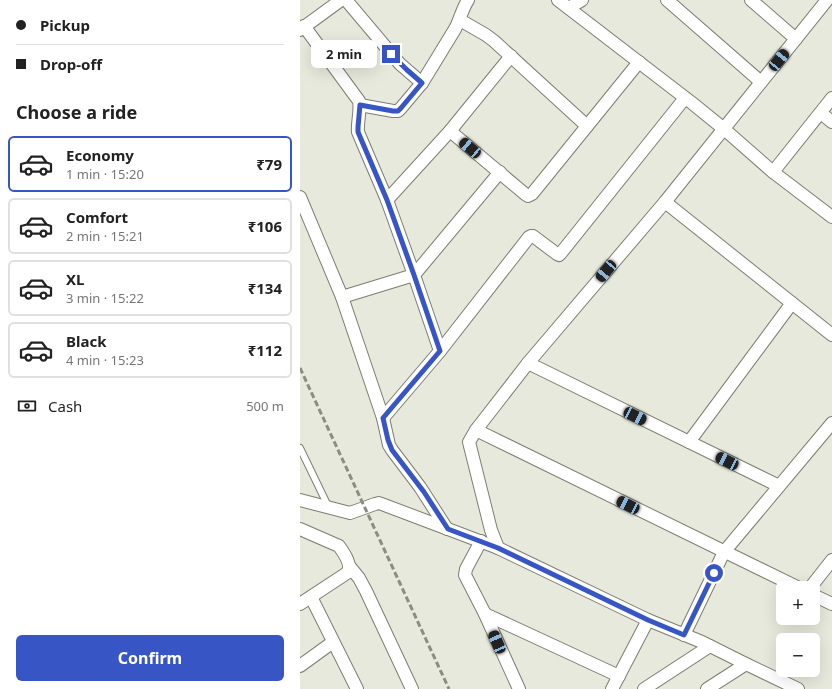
<!DOCTYPE html>
<meta charset="utf-8">
<style>
body{margin:0;font-family:"Noto Sans",sans-serif;background:#f2f2f2;color:#222;height:100vh;display:flex;flex-direction:column;font-size:15px;white-space:nowrap}
*{box-sizing:border-box;margin:0}
p{font-size:13px;color:#767676}
.icon{flex:none;width:22px;height:22px;fill:none;stroke:currentColor;stroke-width:2;stroke-linecap:round;stroke-linejoin:round}
.map{position:relative;flex:1;overflow:hidden}
.drawer{display:flex;flex-direction:column;background:#fff;width:300px}
.drawer>*{flex:none}
.top-card{display:grid;align-content:center;height:88px;padding:0 16px;background:#fff}
.buttons{position:absolute;left:476px;top:581px;display:grid;gap:8px}
.buttons a{display:grid;place-items:center;width:44px;height:44px;border-radius:6px;background:#fff;box-shadow:0 4px 16px #0002;font-size:20px}
.end{position:absolute;width:18px;height:18px;margin:-9px;border:5px solid #3855c6;background:#fff;box-shadow:0 0 0 2px #fff}
.from{border-radius:50%}
.bubble{position:absolute;height:28px;border-radius:6px;background:#fff;box-shadow:0 4px 16px #0002;font-size:13px;font-weight:700;line-height:28px;text-align:center}
.car{position:absolute;width:12px;height:24px;margin:-12px -6px;border-radius:5px;box-shadow:0 0 3px 1px #0007;background:linear-gradient(#222 24%,#8ab4d8 0 40%,#222 0 76%,#8ab4d8 0 86%,#222 0)}
.top-card b{display:flex;align-items:center;gap:14px;height:38px;font-size:15px}
.top-card b+b{border-top:1px solid #e0e0e0}
.top-card i{width:10px;height:10px;background:#222}
ul{padding:0;list-style:none}
li{display:flex;align-items:center;gap:12px;height:56px;margin:0 8px 6px;padding:0 8px;border:2px solid #e0e0e0;border-radius:6px}
li div{flex:1}
li b{display:block;font-size:15px}
li em{font-style:normal;font-weight:700}
li.active{border-color:#3855c6}
li>.icon{width:36px;height:36px;stroke-width:1.5}
h2{padding:0 16px;font-size:18px;line-height:48px}
.pay{display:flex;align-items:center;gap:10px;height:44px;padding:0 16px;font-size:15px}
.pay p{margin-inline-start:auto}
.cta{display:flex;gap:8px;margin-top:auto;padding:8px 16px}
.cta a{flex:1;height:46px;border-radius:6px;background:#3855c6;color:#fff;font-size:16px;font-weight:700;line-height:46px;text-align:center}
main{display:flex;flex:1;min-height:0}
.map>svg:first-child{display:block}
.lines{fill:none;stroke-linecap:round;stroke-linejoin:round}
.service-casing{stroke:#7b7e71;stroke-width:8}
.minor-casing{stroke:#7b7e71;stroke-width:14}
.service{stroke:#fff;stroke-width:6}
.minor{stroke:#fff;stroke-width:12}
.rail{stroke:#8b8d83;stroke-width:3;stroke-dasharray:6 3;stroke-linecap:butt}
.route{stroke:#3855c6;stroke-width:5}
</style>
<main>
<section class="drawer">
<div class="top-card">
<b><i class="from"></i>Pickup</b>
<b><i></i>Drop-off</b>
</div>
<h2>Choose a ride</h2>
<ul>
<li class="active"><svg class="icon" aria-label="car" viewBox="0 0 24 24"><path d="M5 17H2v-5l4-1 3-4h7l3 4 3 1v5h-3M9 17h6M6 11h13"/><circle cx="7" cy="17" r="2"/><circle cx="17" cy="17" r="2"/></svg><div><b>Economy</b><p>1 min · 15:20</p></div><em>₹79</em></li>
<li><svg class="icon" aria-label="car" viewBox="0 0 24 24"><path d="M5 17H2v-5l4-1 3-4h7l3 4 3 1v5h-3M9 17h6M6 11h13"/><circle cx="7" cy="17" r="2"/><circle cx="17" cy="17" r="2"/></svg><div><b>Comfort</b><p>2 min · 15:21</p></div><em>₹106</em></li>
<li><svg class="icon" aria-label="car" viewBox="0 0 24 24"><path d="M5 17H2v-5l4-1 3-4h7l3 4 3 1v5h-3M9 17h6M6 11h13"/><circle cx="7" cy="17" r="2"/><circle cx="17" cy="17" r="2"/></svg><div><b>XL</b><p>3 min · 15:22</p></div><em>₹134</em></li>
<li><svg class="icon" aria-label="car" viewBox="0 0 24 24"><path d="M5 17H2v-5l4-1 3-4h7l3 4 3 1v5h-3M9 17h6M6 11h13"/><circle cx="7" cy="17" r="2"/><circle cx="17" cy="17" r="2"/></svg><div><b>Black</b><p>4 min · 15:23</p></div><em>₹112</em></li>
</ul>
<div class="pay"><svg class="icon" aria-label="cash" viewBox="0 0 24 24"><path d="M3 7h18v10H3z"/><circle cx="12" cy="12" r="2"/></svg>Cash<p>500 m</p></div>
<div class="cta"><a>Confirm</a></div>
</section>
<div class="map">
<svg width="532" height="689" viewBox="0 0 532 689">
<rect width="100%" height="100%" fill="#e6e9db"/>
<g class="lines">
<defs>
<path id="service" d="M0,448L29,508"/>
<g id="minor">
<path d="M46,0L100,64L122,83"/>
<path d="M258,0L392,103L424,129L473,172L532,217"/>
<path d="M367,0L461,82"/>
<path d="M451,0L496,39"/>
<path d="M269,8L282,0"/>
<path d="M160,20L186,35L194,41L287,126"/>
<path d="M4,26L59,101C61,111 57,122 58,132L87,200L114,275L140,351"/>
<path d="M0,30L41,0"/>
<path d="M60,105L93,111H98L101,108L122,83L155,29C160,20 162,9 168,0"/>
<path d="M521,113L532,122"/>
<path d="M150,131L225,194L228,196L232,194L339,62"/>
<path d="M473,172L532,98"/>
<path d="M0,197L42,297L83,418L89,445L92,450L120,487L147,529"/>
<path d="M87,200L150,131L211,56"/>
<path d="M365,202L532,335"/>
<path d="M42,297L114,275L200,172"/>
<path d="M228,363L479,486"/>
<path d="M83,418L140,351L229,237L231,236H233L257,254L259,255L261,253L385,98"/>
<path d="M176,430L499,588"/>
<path d="M389,442L492,303"/>
<path d="M0,500L50,513L75,504L79,503L198,548L348,620L402,642L446,664L498,689"/>
<path d="M0,529L39,546C44,553 53,566 47,573L0,604"/>
<path d="M181,541L166,569L165,575L185,614L219,689"/>
<path d="M198,548L191,530L169,442L176,430L228,363L365,202L527,0"/>
<path d="M50,567L59,578L66,591L112,689"/>
<path d="M510,588L532,560"/>
<path d="M513,595L532,604"/>
<path d="M11,597L57,689"/>
<path d="M185,614L319,676"/>
<path d="M384,635L424,552L532,423"/>
<path d="M0,666L33,642"/>
<path d="M312,689L348,620"/>
<path d="M344,689L410,646"/>
<path d="M407,689L446,664"/>
</g>
</defs>
<!-- service casing -->
<use href="#service" class="service-casing"/>
<!-- minor casing -->
<use href="#minor" class="minor-casing"/>
<!-- service -->
<use href="#service" class="service"/>
<!-- minor -->
<use href="#minor" class="minor"/>
<!-- rail -->
<path class="rail" d="M0,368L149,689"/>
</g>
<g class="lines">
<!-- route -->
<path class="route" d="M91,54L106,69L122,83L101,108L98,111H93L60,105L58,127V132L87,200L114,275L140,351L83,418L88,440L92,450L124,492L148,529L198,548L348,620L384,635L414,573"/>
</g>
</svg>
<div class="buttons">
<a>+</a>
<a>−</a>
</div>
<i class="end from" style="left:414px;top:573px"></i>
<i class="end" style="left:91px;top:54px"></i>
<div class="bubble" style="left:11px;top:40px;width:66px">2 min</div>
<i class="car" style="left:479px;top:60px;rotate:39deg"></i>
<i class="car" style="left:170px;top:148px;rotate:310deg"></i>
<i class="car" style="left:306px;top:271px;rotate:220deg"></i>
<i class="car" style="left:335px;top:416px;rotate:116deg"></i>
<i class="car" style="left:427px;top:461px;rotate:296deg"></i>
<i class="car" style="left:328px;top:505px;rotate:296deg"></i>
<i class="car" style="left:197px;top:642px;rotate:336deg"></i>
</div>
</main>
